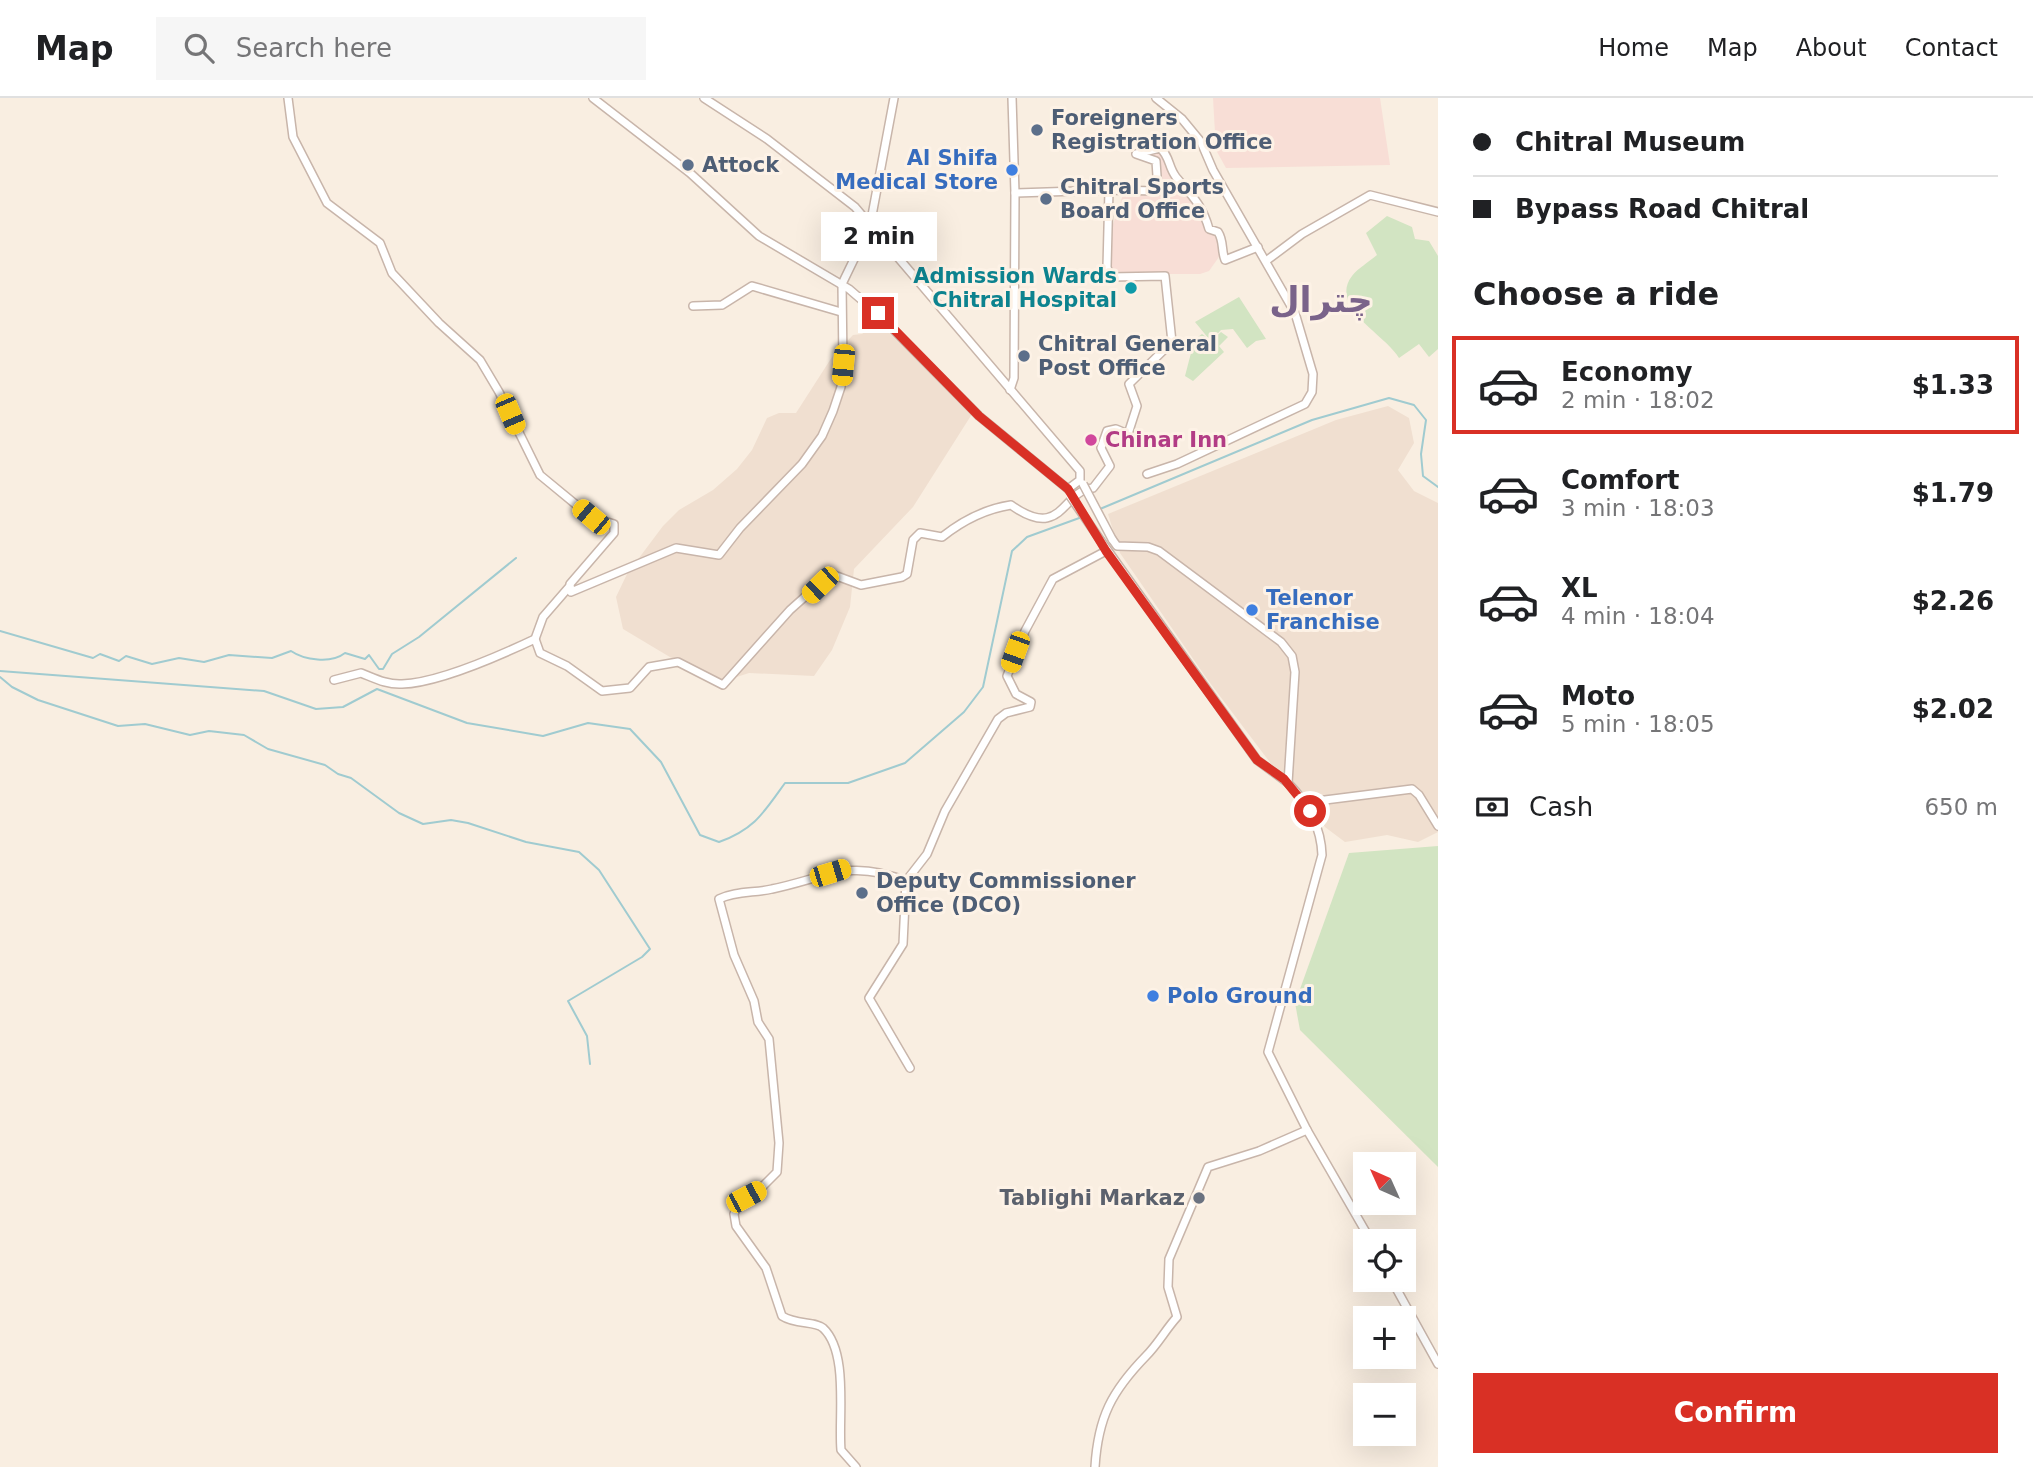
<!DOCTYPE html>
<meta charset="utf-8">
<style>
body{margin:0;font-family:"DejaVu Sans","Noto Sans Arabic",sans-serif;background:#f6f6f6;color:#202124;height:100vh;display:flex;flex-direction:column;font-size:26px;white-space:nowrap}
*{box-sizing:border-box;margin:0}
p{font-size:23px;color:#757577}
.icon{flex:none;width:38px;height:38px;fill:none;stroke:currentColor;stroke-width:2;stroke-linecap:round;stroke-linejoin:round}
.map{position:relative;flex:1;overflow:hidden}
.details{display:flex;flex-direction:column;background:#fff;width:595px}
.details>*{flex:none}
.top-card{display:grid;align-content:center;height:154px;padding:0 35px;background:#fff}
.needle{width:46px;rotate:315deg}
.controls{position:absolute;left:1353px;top:1054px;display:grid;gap:14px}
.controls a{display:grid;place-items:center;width:63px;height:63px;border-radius:0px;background:#fff;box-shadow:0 7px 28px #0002;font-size:35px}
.end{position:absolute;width:32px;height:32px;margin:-16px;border:9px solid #d93025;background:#fff;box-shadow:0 0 0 4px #fff}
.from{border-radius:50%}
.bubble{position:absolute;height:49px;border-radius:0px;background:#fff;box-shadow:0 7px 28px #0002;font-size:23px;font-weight:800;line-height:49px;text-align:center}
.car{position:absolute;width:21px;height:42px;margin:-21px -10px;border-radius:9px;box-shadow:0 0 5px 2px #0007;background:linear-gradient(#f5c518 24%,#345 0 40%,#f5c518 0 76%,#345 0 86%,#f5c518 0)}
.top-card b{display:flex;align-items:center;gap:24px;height:66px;font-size:26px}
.top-card b+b{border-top:2px solid #e0e0e0}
.top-card i{width:18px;height:18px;background:#202124}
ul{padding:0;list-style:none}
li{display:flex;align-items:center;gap:21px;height:98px;margin:0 14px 10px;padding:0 21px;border:4px solid transparent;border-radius:0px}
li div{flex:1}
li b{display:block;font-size:26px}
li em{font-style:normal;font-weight:800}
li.on{border-color:#d93025}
li>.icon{width:63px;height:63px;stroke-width:1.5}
h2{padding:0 35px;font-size:32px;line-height:84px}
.pay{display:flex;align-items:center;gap:18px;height:77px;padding:0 35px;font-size:26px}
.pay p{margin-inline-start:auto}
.primary-button{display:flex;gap:14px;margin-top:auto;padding:14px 35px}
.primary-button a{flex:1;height:80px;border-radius:0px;background:#d93025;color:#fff;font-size:28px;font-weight:800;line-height:80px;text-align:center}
header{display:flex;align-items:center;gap:42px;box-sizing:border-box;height:98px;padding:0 35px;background:#fff;border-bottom:2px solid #e0e0e0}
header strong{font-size:33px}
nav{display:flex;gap:38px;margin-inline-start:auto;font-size:24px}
.search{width:490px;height:63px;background:#f6f6f6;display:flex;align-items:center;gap:18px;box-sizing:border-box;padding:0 24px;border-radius:0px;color:#757577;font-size:26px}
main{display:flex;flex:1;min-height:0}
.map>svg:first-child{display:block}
.residential{fill:#f0dfd0}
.commercial{fill:#f8ded6}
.green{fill:#d2e4c2}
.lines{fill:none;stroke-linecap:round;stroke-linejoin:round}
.stream{stroke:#a0cbd0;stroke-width:2}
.minor-casing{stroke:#c8b5aa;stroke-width:10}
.minor{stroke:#fff;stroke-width:7}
.minor-bridge-casing{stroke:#c8b5aa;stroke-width:10;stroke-linecap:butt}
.minor-bridge{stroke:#fff;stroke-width:7}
.route{stroke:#d93025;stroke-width:9}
.service-dot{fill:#5c6f8a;stroke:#fdf2e6;stroke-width:2.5}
.shop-dot{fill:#3f7fe0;stroke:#fdf2e6;stroke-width:2.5}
.culture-dot{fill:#0f9aa8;stroke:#fdf2e6;stroke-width:2.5}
.hotel-dot{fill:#d1479c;stroke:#fdf2e6;stroke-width:2.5}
.worship-dot{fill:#6b7280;stroke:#fdf2e6;stroke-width:2.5}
.labels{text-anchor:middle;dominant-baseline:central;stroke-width:6;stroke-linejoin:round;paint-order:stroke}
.service-label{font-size:21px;font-weight:bold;fill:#4e5e75;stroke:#fdf2e6;text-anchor:start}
.shop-label{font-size:21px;font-weight:bold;fill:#366cbe;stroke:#fdf2e6;text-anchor:start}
.culture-label{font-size:21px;font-weight:bold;fill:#0d838f;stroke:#fdf2e6;text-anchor:end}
.hotel-label{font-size:21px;font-weight:bold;fill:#b23c85;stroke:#fdf2e6;text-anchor:start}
.worship-label{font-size:21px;font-weight:bold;fill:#5b616d;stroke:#fdf2e6;text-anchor:end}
.town-label{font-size:35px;font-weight:bold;fill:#7a638a;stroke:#fdf2e6}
</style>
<header>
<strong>Map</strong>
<div class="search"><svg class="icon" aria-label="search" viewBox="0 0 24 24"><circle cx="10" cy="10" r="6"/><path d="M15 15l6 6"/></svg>Search here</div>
<nav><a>Home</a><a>Map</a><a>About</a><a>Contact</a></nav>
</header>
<main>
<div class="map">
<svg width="1438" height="1369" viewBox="0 0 1438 1369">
<rect width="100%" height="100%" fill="#f9eee1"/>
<!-- residential -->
<g class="residential">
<path d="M878,224L972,316L913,409L854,471L850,509L832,552L814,578L749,575L715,586L623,531L616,499L627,476L663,428L679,412L713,392L737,371L752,352L767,320L779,315H796L832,259L853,237L862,236Z"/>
<path d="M1388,308L1409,320L1414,345L1398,372L1414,393L1438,405V734L1418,744L1387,737L1345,744L1325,729L1298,690L1281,679L1207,581L1120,455L1108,416L1336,322Z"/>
</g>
<!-- commercial -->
<g class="commercial">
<path d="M1213,0H1380L1390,67L1226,70L1216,52Z"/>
<path d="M1164,54L1167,70L1178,87L1192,95L1193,109L1201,112L1206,131L1220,138L1221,156L1209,173L1200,176H1110V135L1124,94H1160L1158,61L1146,60L1145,55Z"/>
</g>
<!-- green -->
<g class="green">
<path d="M1387,118L1412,129L1415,141L1429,143L1438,158V251L1429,259L1419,246L1399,260C1387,238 1328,209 1352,178C1358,170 1369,164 1377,157L1366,135Z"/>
<path d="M1239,199L1266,241L1256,243L1247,250L1233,231L1221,232L1211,243L1221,234L1228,239L1219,248L1224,254L1193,283L1185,278L1191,255L1188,246L1202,236L1209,241L1195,224Z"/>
<path d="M1438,748V1069L1300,932L1295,905L1349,755Z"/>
</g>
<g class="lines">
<!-- stream -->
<g class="stream">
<path d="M1100,411L1312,322L1389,300L1414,307L1426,322L1421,356L1423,378L1438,389"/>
<path d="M0,533L93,560L100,556L119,563L126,558L152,566L179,560L204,564L229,557L272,560L291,553C304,562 331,566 345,555L365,561L369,557L379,571H383L392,556L419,539L516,460"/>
<path d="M0,573L264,593L316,611L343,609L377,591L467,625L543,638L588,625L630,631L661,664L700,737L719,744C755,731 764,714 785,685H848L905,665L964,614L983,589L1012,453L1027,439L1082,419"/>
<path d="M0,579L12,589L38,602L118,628L145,626L190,637L209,633L244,637L268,651L325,667L338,676L351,680L399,715L423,726L451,722L468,725L526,744L579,754L599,772L650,851L642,859L568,903L587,938L590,966"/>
</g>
<defs>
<g id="minor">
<path d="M288,0L293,39L327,105L380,145L392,175L439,225L480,262L499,294L540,377L591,419L614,426V435L570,486L571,494L676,450L719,457L740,430L802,366L822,338L833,313L841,289L843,267L842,186L870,128L894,0"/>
<path d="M593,0L690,75L759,138L849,191L878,216L979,318L1068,391"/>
<path d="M704,0L767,41L855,109L1080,373V382L1068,391"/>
<path d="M1015,95L1109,92"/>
<path d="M1266,163L1302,136L1370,97L1438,114"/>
<path d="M693,208L722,207L752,188L841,214"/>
<path d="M1010,292L1014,280L1015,95L1012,0"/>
<path d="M1147,376L1177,366L1305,306L1312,294L1313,276L1295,215L1213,72L1201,44L1182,21L1156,0"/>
<path d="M1112,441L1117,448L1148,449L1159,453L1281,544L1292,558L1295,574L1288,685C1307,704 1321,729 1322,757L1268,954L1307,1032L1371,1143"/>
<path d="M1101,443L1257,662L1288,685"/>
<path d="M535,541L540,555L567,568L602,593L630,590L649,569L678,564L723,587L790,512L827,479L834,477L861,487L902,479L907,476L913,442L920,435L942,439C962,423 985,411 1011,407C1063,444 1062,392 1093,390L1110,368L1101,350L1107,333L1116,331L1128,336L1137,308L1129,286L1172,244L1165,178L1110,179L1107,169L1109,92L1158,93L1156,63L1136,56L1160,50C1170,58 1168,69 1176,79C1191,97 1202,106 1209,131L1218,134C1224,143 1221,152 1225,162L1258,149"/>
<path d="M334,582L361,575C374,580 387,587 402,586C438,585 501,557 535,541L543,519L569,489"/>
<path d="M1310,713L1325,702L1412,691L1419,697L1438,728"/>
<path d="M906,783L903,846L869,900L910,970"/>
<path d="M1391,1181L1438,1266"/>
<path d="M856,1369L841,1352C838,1320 849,1254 823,1230C815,1223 796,1227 782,1218L766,1170L736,1128L734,1116L740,1103L759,1092L777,1074L779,1045L769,941L758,924L754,903L734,857L719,801C735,793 755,795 772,791C826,780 848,760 906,783L927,756L945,713L998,621L1006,615L1030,609L1031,604L1016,596L1007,578L1025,533L1053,481L1106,453"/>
<path d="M1095,1369C1098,1319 1112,1293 1146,1258C1158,1246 1166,1231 1177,1219L1168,1189L1169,1161L1208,1069L1259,1053L1307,1032"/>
</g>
</defs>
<!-- minor casing -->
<use href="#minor" class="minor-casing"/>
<!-- minor -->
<use href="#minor" class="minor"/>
<defs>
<g id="minor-bridge">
<path d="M1083,386L1112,441"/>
<path d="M1070,398L1101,443"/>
</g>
</defs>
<!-- minor-bridge casing -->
<use href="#minor-bridge" class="minor-bridge-casing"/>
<!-- minor-bridge -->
<use href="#minor-bridge" class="minor-bridge"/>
</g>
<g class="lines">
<!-- route -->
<path class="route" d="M878,215L979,318L1068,391L1106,453L1257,662L1284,681L1310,713"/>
</g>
<!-- markers -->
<g class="service-dot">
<circle cx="1037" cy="32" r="7"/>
<circle cx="688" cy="67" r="7"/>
<circle cx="1046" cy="101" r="7"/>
<circle cx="1024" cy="258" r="7"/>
<circle cx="862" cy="795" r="7"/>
</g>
<g class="shop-dot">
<circle cx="1012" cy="72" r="7"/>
<circle cx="1252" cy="512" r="7"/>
<circle cx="1153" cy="898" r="7"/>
</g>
<circle class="culture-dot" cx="1131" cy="190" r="7"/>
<circle class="hotel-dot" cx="1091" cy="342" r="7"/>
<circle class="worship-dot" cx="1199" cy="1100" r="7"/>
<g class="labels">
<!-- service labels -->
<g class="service-label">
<text x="1051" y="20">Foreigners<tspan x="1051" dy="24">Registration Office</tspan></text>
<text x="702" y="67">Attock</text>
<text x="1060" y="89">Chitral Sports<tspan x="1060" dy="24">Board Office</tspan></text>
<text x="1038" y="246">Chitral General<tspan x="1038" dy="24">Post Office</tspan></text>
<text x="876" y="783">Deputy Commissioner<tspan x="876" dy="24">Office (DCO)</tspan></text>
</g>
<!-- shop labels -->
<g class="shop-label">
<text x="998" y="60" text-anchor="end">Al Shifa<tspan x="998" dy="24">Medical Store</tspan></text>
<text x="1266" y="500">Telenor<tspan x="1266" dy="24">Franchise</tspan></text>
<text x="1167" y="898">Polo Ground</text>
</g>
<!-- culture labels -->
<g class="culture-label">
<text x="1117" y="178">Admission Wards<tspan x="1117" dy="24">Chitral Hospital</tspan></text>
</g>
<!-- hotel labels -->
<g class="hotel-label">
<text x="1105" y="342">Chinar Inn</text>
</g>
<!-- worship labels -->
<g class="worship-label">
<text x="1185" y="1100">Tablighi Markaz</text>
</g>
<!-- town labels -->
<g class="town-label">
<text x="1321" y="202">چترال</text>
</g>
</g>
</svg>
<div class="controls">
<a><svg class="needle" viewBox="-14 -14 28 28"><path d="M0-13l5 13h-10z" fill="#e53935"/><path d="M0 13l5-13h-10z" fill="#757577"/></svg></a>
<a><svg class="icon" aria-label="locate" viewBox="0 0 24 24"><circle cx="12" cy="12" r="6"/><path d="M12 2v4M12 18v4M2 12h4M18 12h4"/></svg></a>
<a>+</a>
<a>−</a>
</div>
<i class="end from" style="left:1310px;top:713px"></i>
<i class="end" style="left:878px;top:215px"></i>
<div class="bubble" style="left:821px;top:114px;width:116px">2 min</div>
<i class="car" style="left:843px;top:267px;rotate:185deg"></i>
<i class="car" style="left:510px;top:316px;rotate:157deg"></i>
<i class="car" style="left:591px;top:419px;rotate:310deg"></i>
<i class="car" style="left:820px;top:487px;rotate:226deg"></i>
<i class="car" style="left:1015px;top:554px;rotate:200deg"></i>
<i class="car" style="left:830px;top:775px;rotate:73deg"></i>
<i class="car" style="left:746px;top:1099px;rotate:62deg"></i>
</div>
<section class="details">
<div class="top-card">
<b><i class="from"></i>Chitral Museum</b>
<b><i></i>Bypass Road Chitral</b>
</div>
<h2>Choose a ride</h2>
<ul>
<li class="on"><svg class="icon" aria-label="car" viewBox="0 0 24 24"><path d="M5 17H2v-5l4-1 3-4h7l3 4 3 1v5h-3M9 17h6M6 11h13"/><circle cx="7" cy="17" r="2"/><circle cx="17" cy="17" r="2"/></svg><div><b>Economy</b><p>2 min · 18:02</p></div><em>$1.33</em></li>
<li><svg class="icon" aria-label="car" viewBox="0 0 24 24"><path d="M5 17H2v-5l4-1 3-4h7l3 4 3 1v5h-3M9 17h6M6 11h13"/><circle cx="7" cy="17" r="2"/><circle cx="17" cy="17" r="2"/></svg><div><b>Comfort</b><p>3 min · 18:03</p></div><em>$1.79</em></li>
<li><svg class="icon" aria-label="car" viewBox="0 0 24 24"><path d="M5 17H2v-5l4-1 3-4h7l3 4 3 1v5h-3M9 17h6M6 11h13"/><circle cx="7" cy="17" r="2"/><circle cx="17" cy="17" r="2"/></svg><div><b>XL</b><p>4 min · 18:04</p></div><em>$2.26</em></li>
<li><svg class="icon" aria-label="car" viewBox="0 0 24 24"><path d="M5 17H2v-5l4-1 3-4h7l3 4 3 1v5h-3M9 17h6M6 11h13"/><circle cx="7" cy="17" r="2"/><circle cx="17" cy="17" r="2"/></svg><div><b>Moto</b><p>5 min · 18:05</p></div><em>$2.02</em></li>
</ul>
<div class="pay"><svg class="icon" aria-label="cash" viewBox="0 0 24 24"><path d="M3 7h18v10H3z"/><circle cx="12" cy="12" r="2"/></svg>Cash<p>650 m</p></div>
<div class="primary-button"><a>Confirm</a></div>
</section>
</main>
